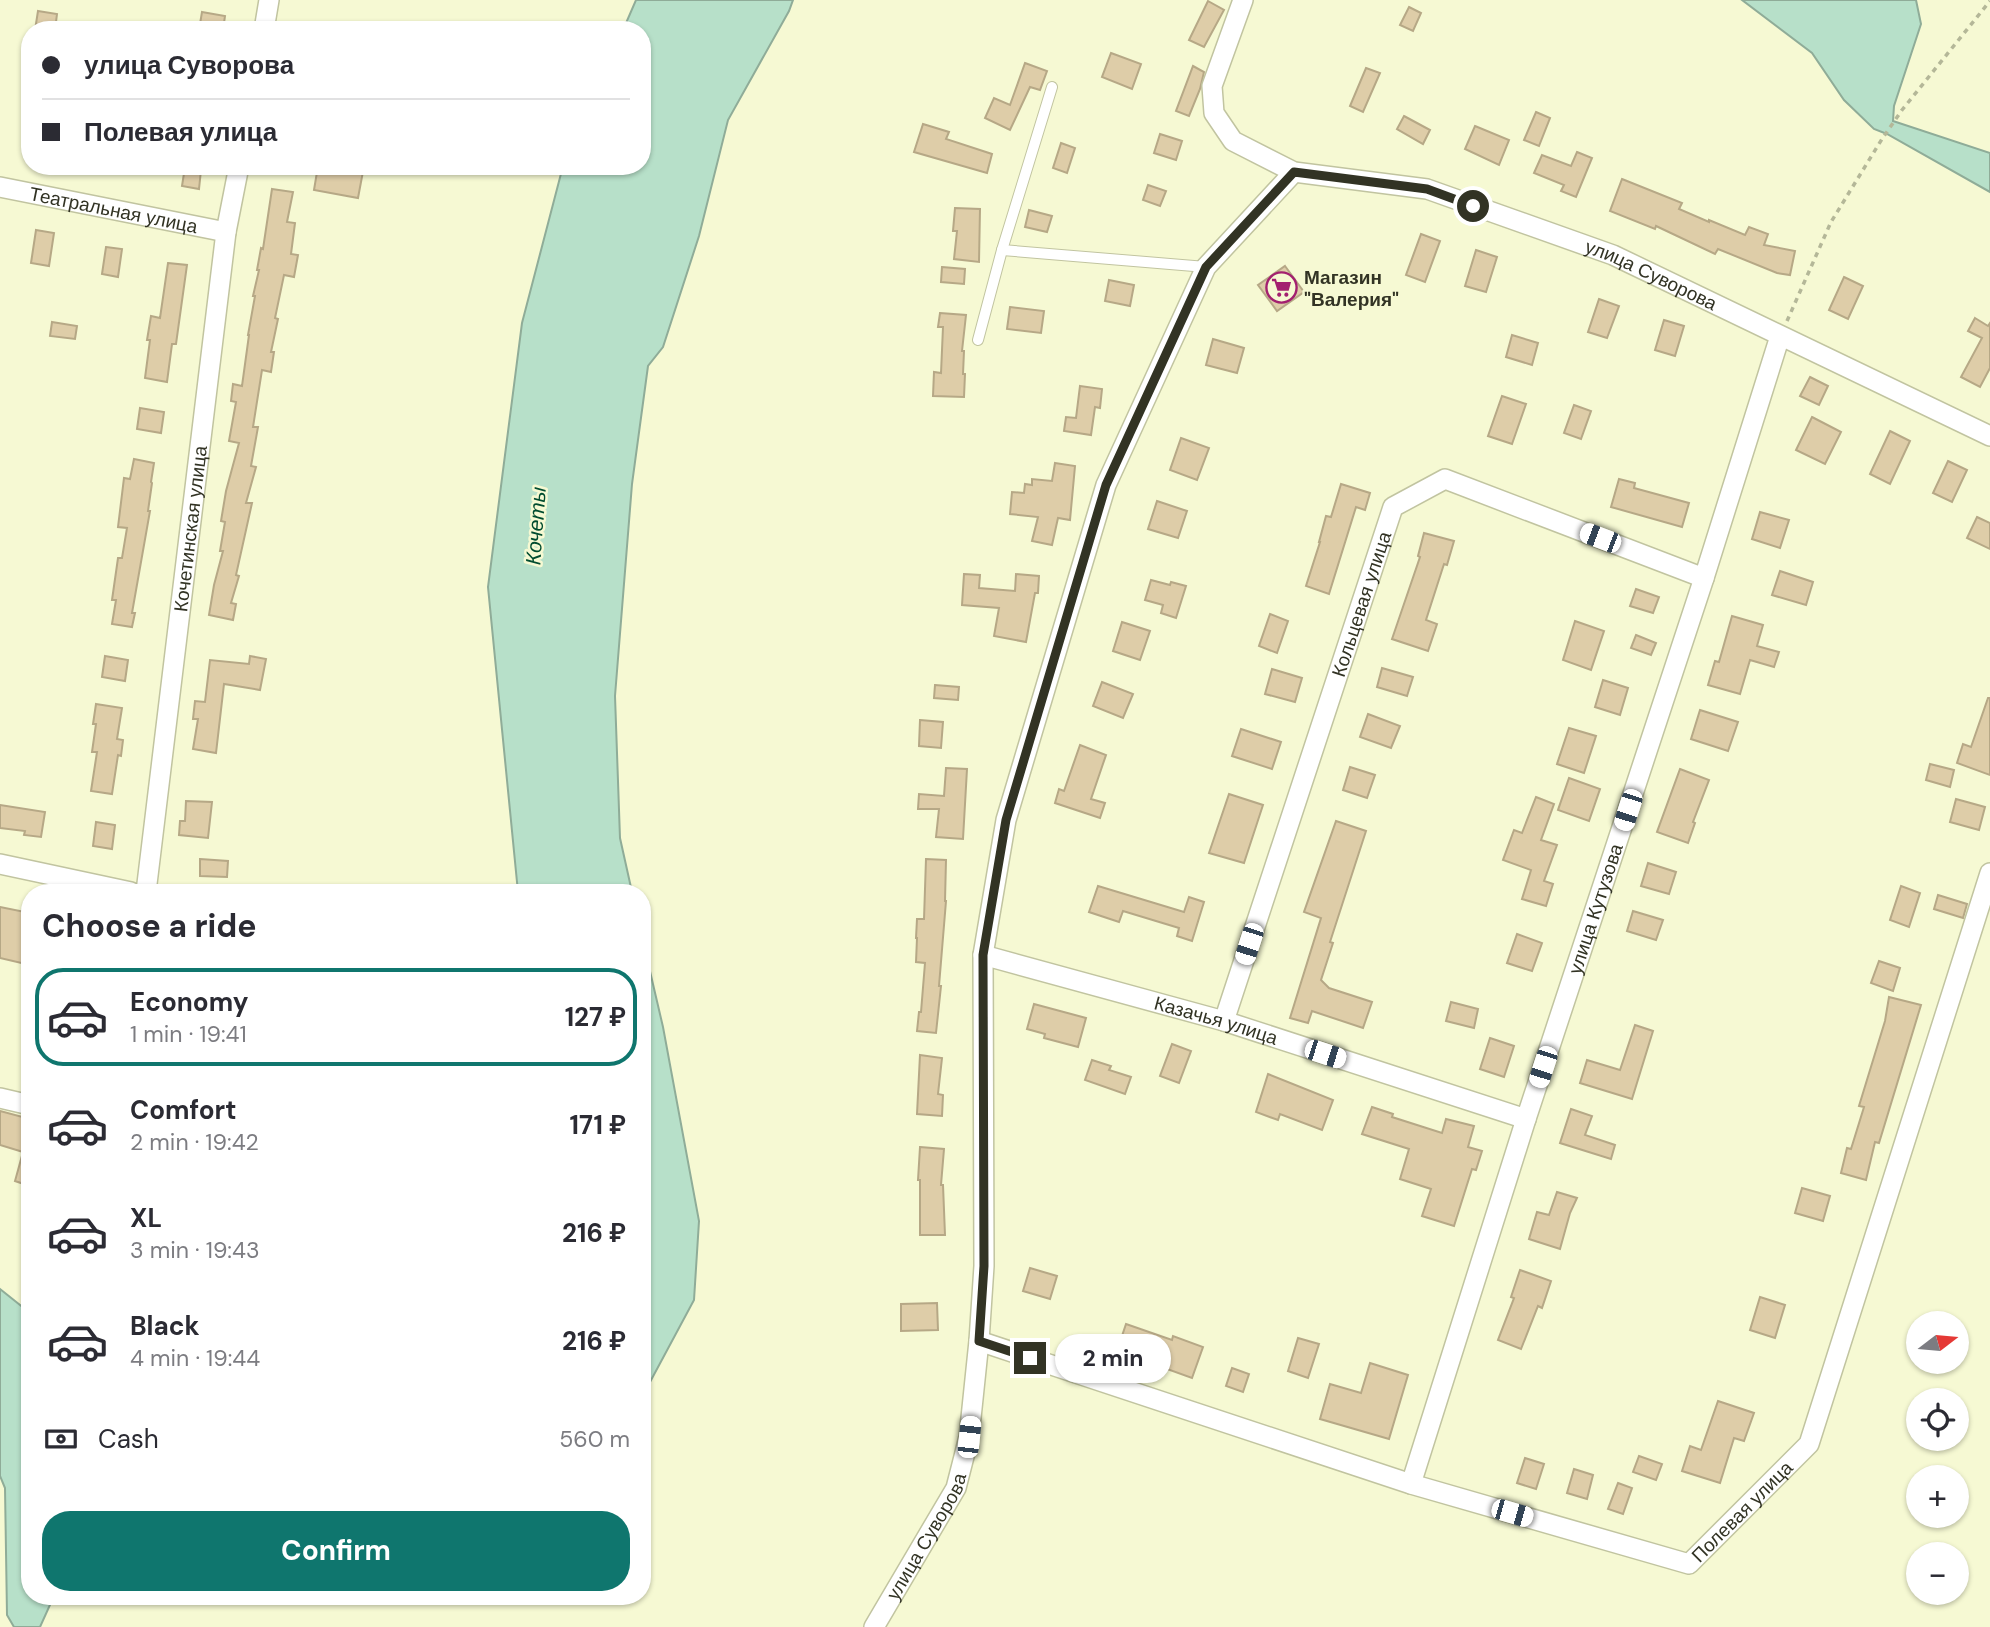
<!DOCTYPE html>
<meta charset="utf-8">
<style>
body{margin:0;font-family:"DM Sans",sans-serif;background:#f2f2f3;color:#2b2b33;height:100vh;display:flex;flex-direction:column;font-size:26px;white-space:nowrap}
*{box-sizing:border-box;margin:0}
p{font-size:23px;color:#7c7c81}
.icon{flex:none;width:38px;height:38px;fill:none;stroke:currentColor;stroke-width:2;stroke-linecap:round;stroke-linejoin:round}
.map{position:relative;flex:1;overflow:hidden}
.details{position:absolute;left:21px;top:884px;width:630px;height:721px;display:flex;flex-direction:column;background:#fff;border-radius:28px;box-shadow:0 2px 5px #0004}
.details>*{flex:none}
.hud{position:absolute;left:21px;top:21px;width:630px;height:154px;border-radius:28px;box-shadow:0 2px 5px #0004;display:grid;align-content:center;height:154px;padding:0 21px;background:#fff}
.needle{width:46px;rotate:74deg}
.tools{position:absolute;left:1906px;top:1311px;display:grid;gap:14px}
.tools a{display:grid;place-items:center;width:63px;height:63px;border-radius:50%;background:#fff;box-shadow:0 2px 5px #0004;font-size:35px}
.end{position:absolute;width:32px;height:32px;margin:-16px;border:9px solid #323324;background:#fff;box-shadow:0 0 0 4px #fff}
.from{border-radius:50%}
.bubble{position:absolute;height:49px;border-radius:24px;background:#fff;box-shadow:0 2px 5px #0004;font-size:23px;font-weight:700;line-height:49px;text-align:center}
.car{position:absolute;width:21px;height:42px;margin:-21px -10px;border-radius:9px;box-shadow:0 0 5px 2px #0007;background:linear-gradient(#fff 24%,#345 0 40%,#fff 0 76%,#345 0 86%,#fff 0)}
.hud b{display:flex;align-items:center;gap:24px;height:66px;font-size:26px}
.hud b+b{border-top:2px solid #e1e1e2}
.hud i{width:18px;height:18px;background:#2b2b33}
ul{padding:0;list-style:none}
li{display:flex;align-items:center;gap:21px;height:98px;margin:0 14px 10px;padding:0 7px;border:4px solid transparent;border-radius:28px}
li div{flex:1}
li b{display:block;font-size:26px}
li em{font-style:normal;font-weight:700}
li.current{border-color:#0f766e}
li>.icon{width:63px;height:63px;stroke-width:1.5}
h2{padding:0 21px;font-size:32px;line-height:84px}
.pay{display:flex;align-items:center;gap:18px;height:77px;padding:0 21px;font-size:26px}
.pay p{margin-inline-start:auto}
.primary-button{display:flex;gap:14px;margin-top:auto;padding:14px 21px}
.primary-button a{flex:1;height:80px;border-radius:28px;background:#0f766e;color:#fff;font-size:28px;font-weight:700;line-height:80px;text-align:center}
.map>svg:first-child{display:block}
.water{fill:#b7e0c9;stroke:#8fac98;stroke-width:2}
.building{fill:#decda8;stroke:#b6a886;stroke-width:2}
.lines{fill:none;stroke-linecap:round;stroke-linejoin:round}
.lane-casing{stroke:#c1c4a0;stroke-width:12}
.street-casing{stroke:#c1c4a0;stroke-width:22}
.path{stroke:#b4b798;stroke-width:3.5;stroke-dasharray:5 5;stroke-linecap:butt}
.lane{stroke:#fff;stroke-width:10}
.street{stroke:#fff;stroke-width:19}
.route{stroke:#323324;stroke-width:9}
.labels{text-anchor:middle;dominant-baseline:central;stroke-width:5;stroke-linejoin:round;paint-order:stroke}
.street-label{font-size:19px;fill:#323324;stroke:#f6f9d3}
.poi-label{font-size:19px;font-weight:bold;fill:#323324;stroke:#f6f9d3;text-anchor:start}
.water-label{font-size:21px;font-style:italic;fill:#004c2f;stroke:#f6f9d3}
</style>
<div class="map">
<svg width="1990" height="1627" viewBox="0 0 1990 1627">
<rect width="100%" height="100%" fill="#f6f9d3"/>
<!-- water -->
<g class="water">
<path d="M636,0H793L789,11L728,120L699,236L663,347L648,366L632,484L615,696L620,838L632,892H518L488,587L522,323L563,166H642V30H623Z"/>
<path d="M1742,0H1916L1921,24L1894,106L1893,121L1990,153V192L1887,134L1874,129L1844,100L1812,53Z"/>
<path d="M642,937L663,1027L699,1221L694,1300L642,1397Z"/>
<path d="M0,1289L30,1313V1596H54L40,1627H14L7,1615L5,1488L0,1476Z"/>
</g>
<!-- building -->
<g class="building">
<path d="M1208,1L1224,10L1204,47L1189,40Z"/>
<path d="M1409,7L1421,13L1413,31L1400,25Z"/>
<path d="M38,11L57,14L55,30H35Z"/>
<path d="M202,12L225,16L223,30H199Z"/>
<path d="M1111,53L1141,64L1132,89L1102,77Z"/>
<path d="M1025,63L1047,71L1040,90L1030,87L1010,130L985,118L994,98L1010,105Z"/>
<path d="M1193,66L1204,72L1200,89L1189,116L1176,111Z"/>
<path d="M1366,68L1380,73L1363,112L1350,106Z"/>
<path d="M1536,112L1550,118L1539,146L1524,140Z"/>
<path d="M1404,116L1430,130L1423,144L1397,129Z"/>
<path d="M923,124L949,132L946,139L992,154L987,173L914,152Z"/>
<path d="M1475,126L1509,140L1499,165L1465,149Z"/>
<path d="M1160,134L1182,141L1176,160L1154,153Z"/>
<path d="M1061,143L1075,148L1067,173L1053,168Z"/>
<path d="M1577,152L1592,158L1576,197L1561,191L1564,185L1534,173L1542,155L1571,166Z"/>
<path d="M318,166H364L358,198L314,190Z"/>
<path d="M185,167L201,170L199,189L182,186Z"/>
<path d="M1622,179L1682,203L1679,209L1709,222V220L1745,235L1749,227L1768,234L1764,245L1795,251L1790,275L1777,273L1718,249L1715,254L1656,226L1655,229L1610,211Z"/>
<path d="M1148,185L1166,191L1160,206L1143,200Z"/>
<path d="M272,189L293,192L287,222L295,223L291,254L298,255L294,277L284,275L275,318L278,319L271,352H274L271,372L262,370L253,427H258L251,466L256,467L246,503H252L236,575L239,576L231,603L236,604L233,620L209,615L214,585L223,551H220L225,522L221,521L226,491L239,443L229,441L236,402L231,401L233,384L242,386L249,335H248L255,296H253L259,270H257L261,248L263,249Z"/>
<path d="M955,208L980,209L979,262L954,259L957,231H953Z"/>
<path d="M1029,210L1052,216L1047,232L1025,227Z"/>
<path d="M36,230L54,233L49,266L31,263Z"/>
<path d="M1421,234L1440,241L1425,282L1406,275Z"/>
<path d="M106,247L122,249L118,277L102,274Z"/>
<path d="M1476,250L1497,257L1486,292L1465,286Z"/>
<path d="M168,263L187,265L176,344H172L167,382L145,378L150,340H147L151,316L160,318Z"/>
<path d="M1285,266L1304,292L1277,311L1258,285Z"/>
<path d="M942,267L965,269L964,284L941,282Z"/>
<path d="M1844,277L1863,286L1848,319L1829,310Z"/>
<path d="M1109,280L1134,285L1130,306L1105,301Z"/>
<path d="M1599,299L1619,306L1607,338L1588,332Z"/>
<path d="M1010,307L1044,311L1041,333L1007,329Z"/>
<path d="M940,313L966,315L962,351H964L963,374H965L964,397L933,396L934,372L941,373L943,327H938Z"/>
<path d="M1975,318L1988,326L1990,323V368L1980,387L1961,377L1982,338L1968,331Z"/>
<path d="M1664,320L1684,326L1675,356L1655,350Z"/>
<path d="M52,322L77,326L75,339L50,336Z"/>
<path d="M1512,335L1538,343L1532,365L1506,357Z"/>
<path d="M1213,339L1244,348L1237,373L1206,365Z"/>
<path d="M1810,377L1828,386L1819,405L1800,396Z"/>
<path d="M1080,386L1102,389L1100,408L1095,407L1091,435L1064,431L1066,417L1076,418Z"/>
<path d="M1502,396L1526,404L1512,444L1488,436Z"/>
<path d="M1574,405L1591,411L1581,439L1564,433Z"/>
<path d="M140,408L164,412L161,433L137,429Z"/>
<path d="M1812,417L1841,432L1825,464L1796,450Z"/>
<path d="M1890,431L1910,441L1890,484L1870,474Z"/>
<path d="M1181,438L1209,448L1197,480L1170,470Z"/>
<path d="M134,459L154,463L151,482L152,483L148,511H150L132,613H135L132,627L112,624L116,600H112L118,558H122L127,528L118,527L124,478L130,479Z"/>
<path d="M1948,461L1967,470L1952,502L1933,493Z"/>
<path d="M1055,463L1075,466L1070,520L1058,518L1052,545L1032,541L1038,517L1010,514L1012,492L1024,493L1025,484L1032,485V479L1052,481Z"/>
<path d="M1619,479L1635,483L1634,488L1689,503L1682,527L1611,507Z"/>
<path d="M1341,484L1370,493L1365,510L1356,507L1329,594L1306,586L1320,542H1319L1326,516L1331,517Z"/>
<path d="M1157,501L1187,511L1178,538L1148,529Z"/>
<path d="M1760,512L1789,520L1780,548L1752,539Z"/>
<path d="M1977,517L1990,523V549L1967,538Z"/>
<path d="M1424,533L1454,541L1447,565L1444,564L1426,620L1437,624L1428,651L1392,639L1420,557L1418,556Z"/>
<path d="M1780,571L1813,582L1806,605L1772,595Z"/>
<path d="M964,574L980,575L979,588L1015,591L1016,574L1039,576L1038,593H1035L1026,642L994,636L999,608L962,605Z"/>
<path d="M1151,580L1170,585L1171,582L1186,586L1176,618L1161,613L1163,605L1145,600Z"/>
<path d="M1636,589L1659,597L1653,613L1630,606Z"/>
<path d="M1270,614L1288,621L1277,653L1259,646Z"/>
<path d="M1732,616L1763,625L1757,646L1779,652L1774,667L1750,660L1740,694L1708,685L1715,661L1719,662Z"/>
<path d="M1575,621L1604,631L1591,670L1563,660Z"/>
<path d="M1122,622L1150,631L1140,660L1113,651Z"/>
<path d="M1636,635L1656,643L1651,655L1631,648Z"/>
<path d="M105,656L128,660L125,681L102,677Z"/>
<path d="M250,656L266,659L260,690L224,684L216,753L193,749L198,719H193L195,701L205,702L210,660L249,664Z"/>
<path d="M1382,668L1413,677L1407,696L1377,687Z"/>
<path d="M1272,669L1302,678L1295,702L1265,694Z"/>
<path d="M1603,680L1628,688L1620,715L1595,707Z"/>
<path d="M1102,682L1133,694L1123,718L1093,706Z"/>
<path d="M935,685L959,687L958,700L934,698Z"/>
<path d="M1988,698H1990V775L1957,763L1963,744L1971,747Z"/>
<path d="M96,704L122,708L117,739L123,740L121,756L118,755L112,794L91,791L97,752H92L96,724H93Z"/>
<path d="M1700,710L1738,722L1728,751L1691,739Z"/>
<path d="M1368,714L1400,726L1391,748L1360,737Z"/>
<path d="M920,720L943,722L941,748L919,746Z"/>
<path d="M1569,728L1596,736L1584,773L1557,764Z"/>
<path d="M1241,729L1281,742L1272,769L1232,756Z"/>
<path d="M1080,745L1106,755L1091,799L1105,803L1100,818L1055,803L1059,789L1064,791Z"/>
<path d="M1930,764L1954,770L1950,787L1926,780Z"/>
<path d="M1350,767L1375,775L1367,798L1343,790Z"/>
<path d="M946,768L967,769L963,839L936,837L939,809H918L919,794L944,796Z"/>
<path d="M1680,769L1709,780L1693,822L1695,823L1688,843L1657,832Z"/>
<path d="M1569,778L1600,789L1589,821L1558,810Z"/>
<path d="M1229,794L1263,805L1244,863L1209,853Z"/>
<path d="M1536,797L1554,804L1541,840L1557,845L1544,881L1553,884L1546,906L1522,899L1531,870L1503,860L1514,830L1522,833Z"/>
<path d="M1956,799L1985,807L1979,830L1950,822Z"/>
<path d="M186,801L212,802L208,838L179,835L180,821H185Z"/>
<path d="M0,805L45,812L41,837L24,835L25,831L0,828Z"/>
<path d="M1336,821L1366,831L1330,942L1333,943L1321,980L1329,988L1372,1002L1363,1028L1312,1011L1308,1023L1290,1018L1321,918L1304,912Z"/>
<path d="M96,822L115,825L112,849L93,846Z"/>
<path d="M200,859L228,861L227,877L200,876Z"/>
<path d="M926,859L946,860L945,901H946L939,986H941L936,1033L917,1031L919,1012H921L925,963L916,962L917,938H916L917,919H924Z"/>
<path d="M1648,863L1676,872L1669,894L1641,886Z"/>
<path d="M1098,886L1184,912L1189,897L1204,902L1192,941L1177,936L1179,928L1123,911L1119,922L1089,912Z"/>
<path d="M1901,886L1920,893L1909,927L1890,920Z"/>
<path d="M1938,895L1967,904L1963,918L1934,909Z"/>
<path d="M0,907L30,913V965L0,958Z"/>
<path d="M1633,911L1663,920L1656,940L1627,931Z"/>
<path d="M1517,934L1542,943L1532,971L1507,963Z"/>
<path d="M1879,961L1900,968L1893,991L1871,983Z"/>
<path d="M1889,997L1921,1005L1879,1143L1875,1142L1866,1180L1841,1173L1847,1148L1851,1149L1864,1107L1859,1106L1885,1021Z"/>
<path d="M1451,1002L1478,1009L1474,1028L1446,1021Z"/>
<path d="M1034,1004L1086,1018L1078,1047L1044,1038L1045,1034L1027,1029Z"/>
<path d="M1635,1025L1653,1031L1632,1099L1580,1083L1587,1060L1620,1070Z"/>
<path d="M1490,1038L1514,1046L1504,1077L1480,1069Z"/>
<path d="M1172,1044L1191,1051L1179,1083L1160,1076Z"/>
<path d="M920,1055L942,1058L938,1094L943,1095L942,1116L917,1114Z"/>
<path d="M1092,1060L1111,1066L1109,1070L1131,1077L1125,1094L1085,1080Z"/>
<path d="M1268,1074L1333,1100L1322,1130L1280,1114L1278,1120L1256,1112Z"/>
<path d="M1372,1107L1393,1114L1392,1117L1442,1133L1446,1119L1474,1126L1468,1147L1482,1151L1476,1170L1472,1169L1454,1226L1422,1216L1431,1189L1400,1179L1409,1149L1362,1134Z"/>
<path d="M1571,1109L1592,1116L1585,1135L1615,1145L1611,1159L1560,1143Z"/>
<path d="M0,1111L30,1119V1186L15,1181L23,1152L0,1145Z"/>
<path d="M920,1147L944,1149L941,1185H943L945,1235H920V1180H918Z"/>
<path d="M1802,1188L1830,1196L1823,1221L1795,1213Z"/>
<path d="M1557,1192L1577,1198L1570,1213L1560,1249L1529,1239L1537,1212L1549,1215Z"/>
<path d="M1030,1268L1057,1276L1050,1299L1023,1291Z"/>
<path d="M1520,1270L1551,1281L1542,1308L1538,1306L1521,1349L1498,1340L1514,1298L1511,1297Z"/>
<path d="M1760,1297L1785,1305L1775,1338L1750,1330Z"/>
<path d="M937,1303L938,1330L901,1331V1304Z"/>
<path d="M1126,1324L1172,1340L1173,1336L1203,1347L1192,1378L1117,1351Z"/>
<path d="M1298,1338L1319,1344L1308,1378L1288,1371Z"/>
<path d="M1370,1363L1408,1375L1389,1439L1320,1419L1330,1384L1361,1393Z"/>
<path d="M1232,1368L1249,1374L1243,1392L1226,1386Z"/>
<path d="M1718,1401L1754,1413L1744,1441L1734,1438L1720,1483L1682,1471L1690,1446L1701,1450Z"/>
<path d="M1639,1456L1662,1464L1656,1480L1633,1472Z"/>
<path d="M1525,1458L1544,1464L1536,1489L1517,1483Z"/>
<path d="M1574,1469L1593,1475L1587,1499L1567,1493Z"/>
<path d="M1618,1483L1632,1488L1623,1514L1608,1509Z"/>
</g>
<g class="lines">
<defs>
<g id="lane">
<path d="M1002,250L1206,267"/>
<path d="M978,340L1002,250L1052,87"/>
</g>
<g id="street">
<path id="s1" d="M1243,0L1212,86L1214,113L1233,141L1294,172L1427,189L1613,255L1990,436"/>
<path d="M264,30L269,0"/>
<path id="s2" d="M0,187L226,232"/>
<path d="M0,864L131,892"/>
<path id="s3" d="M146,892L226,232L239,166"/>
<path id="s4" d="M983,955L1224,1021L1526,1119"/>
<path id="s5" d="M1224,1021L1393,507L1445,479L1704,578"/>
<path d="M0,1098L30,1105"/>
<path id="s6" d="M979,1341L1411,1484L1689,1564L1809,1444L1990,873"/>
<path id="s7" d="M1411,1484L1526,1119L1704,578L1780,336"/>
<path id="s8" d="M874,1627L956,1488L969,1437L979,1341L984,1266L983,955L1006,820L1106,485L1206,267L1294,172"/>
</g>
</defs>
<!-- lane casing -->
<use href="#lane" class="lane-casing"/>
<!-- street casing -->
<use href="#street" class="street-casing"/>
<!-- path -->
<path class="path" d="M1787,321L1831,222L1882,139L1902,110L1990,1"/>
<!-- lane -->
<use href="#lane" class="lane"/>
<!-- street -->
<use href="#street" class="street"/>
</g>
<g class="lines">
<!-- route -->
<path class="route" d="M1030,1358L979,1341L984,1266L983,955L1006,820L1106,485L1206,267L1294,172L1427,189L1473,206"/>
</g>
<!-- icons -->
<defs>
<symbol id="supermarket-ring" viewBox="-11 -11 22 22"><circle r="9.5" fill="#f6f9d3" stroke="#a3206f" stroke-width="1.5"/><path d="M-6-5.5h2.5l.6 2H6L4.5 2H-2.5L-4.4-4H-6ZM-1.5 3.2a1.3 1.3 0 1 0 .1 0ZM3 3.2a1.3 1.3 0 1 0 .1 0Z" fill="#a3206f"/></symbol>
</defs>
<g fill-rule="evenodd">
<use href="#supermarket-ring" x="1264" y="270" width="35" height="35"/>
</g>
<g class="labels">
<!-- street labels -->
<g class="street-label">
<text stroke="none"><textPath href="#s2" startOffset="116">Театральная улица</textPath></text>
<text stroke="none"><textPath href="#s1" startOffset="595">улица Суворова</textPath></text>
<text stroke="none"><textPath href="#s3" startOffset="366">Кочетинская улица</textPath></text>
<text stroke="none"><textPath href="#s5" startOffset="439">Кольцевая улица</textPath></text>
<text stroke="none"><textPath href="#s7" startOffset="604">улица Кутузова</textPath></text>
<text stroke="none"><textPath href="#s4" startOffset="242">Казачья улица</textPath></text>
<text stroke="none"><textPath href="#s6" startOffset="819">Полевая улица</textPath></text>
<text stroke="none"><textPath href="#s8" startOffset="105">улица Суворова</textPath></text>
</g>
<!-- poi labels -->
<g class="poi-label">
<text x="1304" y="277">Магазин<tspan x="1304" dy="22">"Валерия"</tspan></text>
</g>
<!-- water labels -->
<g class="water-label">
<text transform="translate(536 526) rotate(-86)">Кочеты</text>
</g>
</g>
</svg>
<div class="tools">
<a><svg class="needle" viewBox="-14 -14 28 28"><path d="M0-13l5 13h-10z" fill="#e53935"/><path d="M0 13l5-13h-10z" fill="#7c7c81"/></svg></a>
<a><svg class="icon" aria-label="locate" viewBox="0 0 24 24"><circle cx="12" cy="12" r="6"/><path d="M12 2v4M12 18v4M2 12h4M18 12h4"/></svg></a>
<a>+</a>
<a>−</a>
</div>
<i class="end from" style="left:1473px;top:206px"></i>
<i class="end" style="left:1030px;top:1358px"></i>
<div class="bubble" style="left:1055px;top:1334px;width:116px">2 min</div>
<i class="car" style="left:1600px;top:538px;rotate:291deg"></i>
<i class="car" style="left:1628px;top:810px;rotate:198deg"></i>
<i class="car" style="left:1249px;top:944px;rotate:198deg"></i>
<i class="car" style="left:1325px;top:1054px;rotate:108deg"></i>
<i class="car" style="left:1543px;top:1067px;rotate:198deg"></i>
<i class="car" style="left:969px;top:1437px;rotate:6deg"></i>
<i class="car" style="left:1512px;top:1513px;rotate:106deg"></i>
<div class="hud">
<b><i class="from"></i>улица Суворова</b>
<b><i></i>Полевая улица</b>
</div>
<section class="details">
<h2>Choose a ride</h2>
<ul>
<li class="current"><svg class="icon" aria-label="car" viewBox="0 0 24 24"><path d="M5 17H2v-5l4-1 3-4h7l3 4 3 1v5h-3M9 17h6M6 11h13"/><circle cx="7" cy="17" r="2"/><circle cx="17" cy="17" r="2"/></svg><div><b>Economy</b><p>1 min · 19:41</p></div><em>127 ₽</em></li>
<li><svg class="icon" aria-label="car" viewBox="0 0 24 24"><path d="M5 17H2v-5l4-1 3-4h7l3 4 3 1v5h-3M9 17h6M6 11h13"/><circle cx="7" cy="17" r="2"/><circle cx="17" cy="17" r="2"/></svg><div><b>Comfort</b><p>2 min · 19:42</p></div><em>171 ₽</em></li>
<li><svg class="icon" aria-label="car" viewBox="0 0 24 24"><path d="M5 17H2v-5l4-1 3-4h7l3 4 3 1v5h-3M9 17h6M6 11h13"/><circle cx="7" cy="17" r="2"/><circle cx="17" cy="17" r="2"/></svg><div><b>XL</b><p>3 min · 19:43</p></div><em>216 ₽</em></li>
<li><svg class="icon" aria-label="car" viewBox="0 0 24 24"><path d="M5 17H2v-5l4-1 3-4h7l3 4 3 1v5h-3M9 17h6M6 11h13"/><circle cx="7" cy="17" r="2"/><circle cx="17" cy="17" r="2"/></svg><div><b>Black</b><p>4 min · 19:44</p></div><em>216 ₽</em></li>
</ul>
<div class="pay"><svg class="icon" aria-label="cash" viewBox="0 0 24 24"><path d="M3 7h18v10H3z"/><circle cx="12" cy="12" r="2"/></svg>Cash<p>560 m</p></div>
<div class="primary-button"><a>Confirm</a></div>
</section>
</div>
